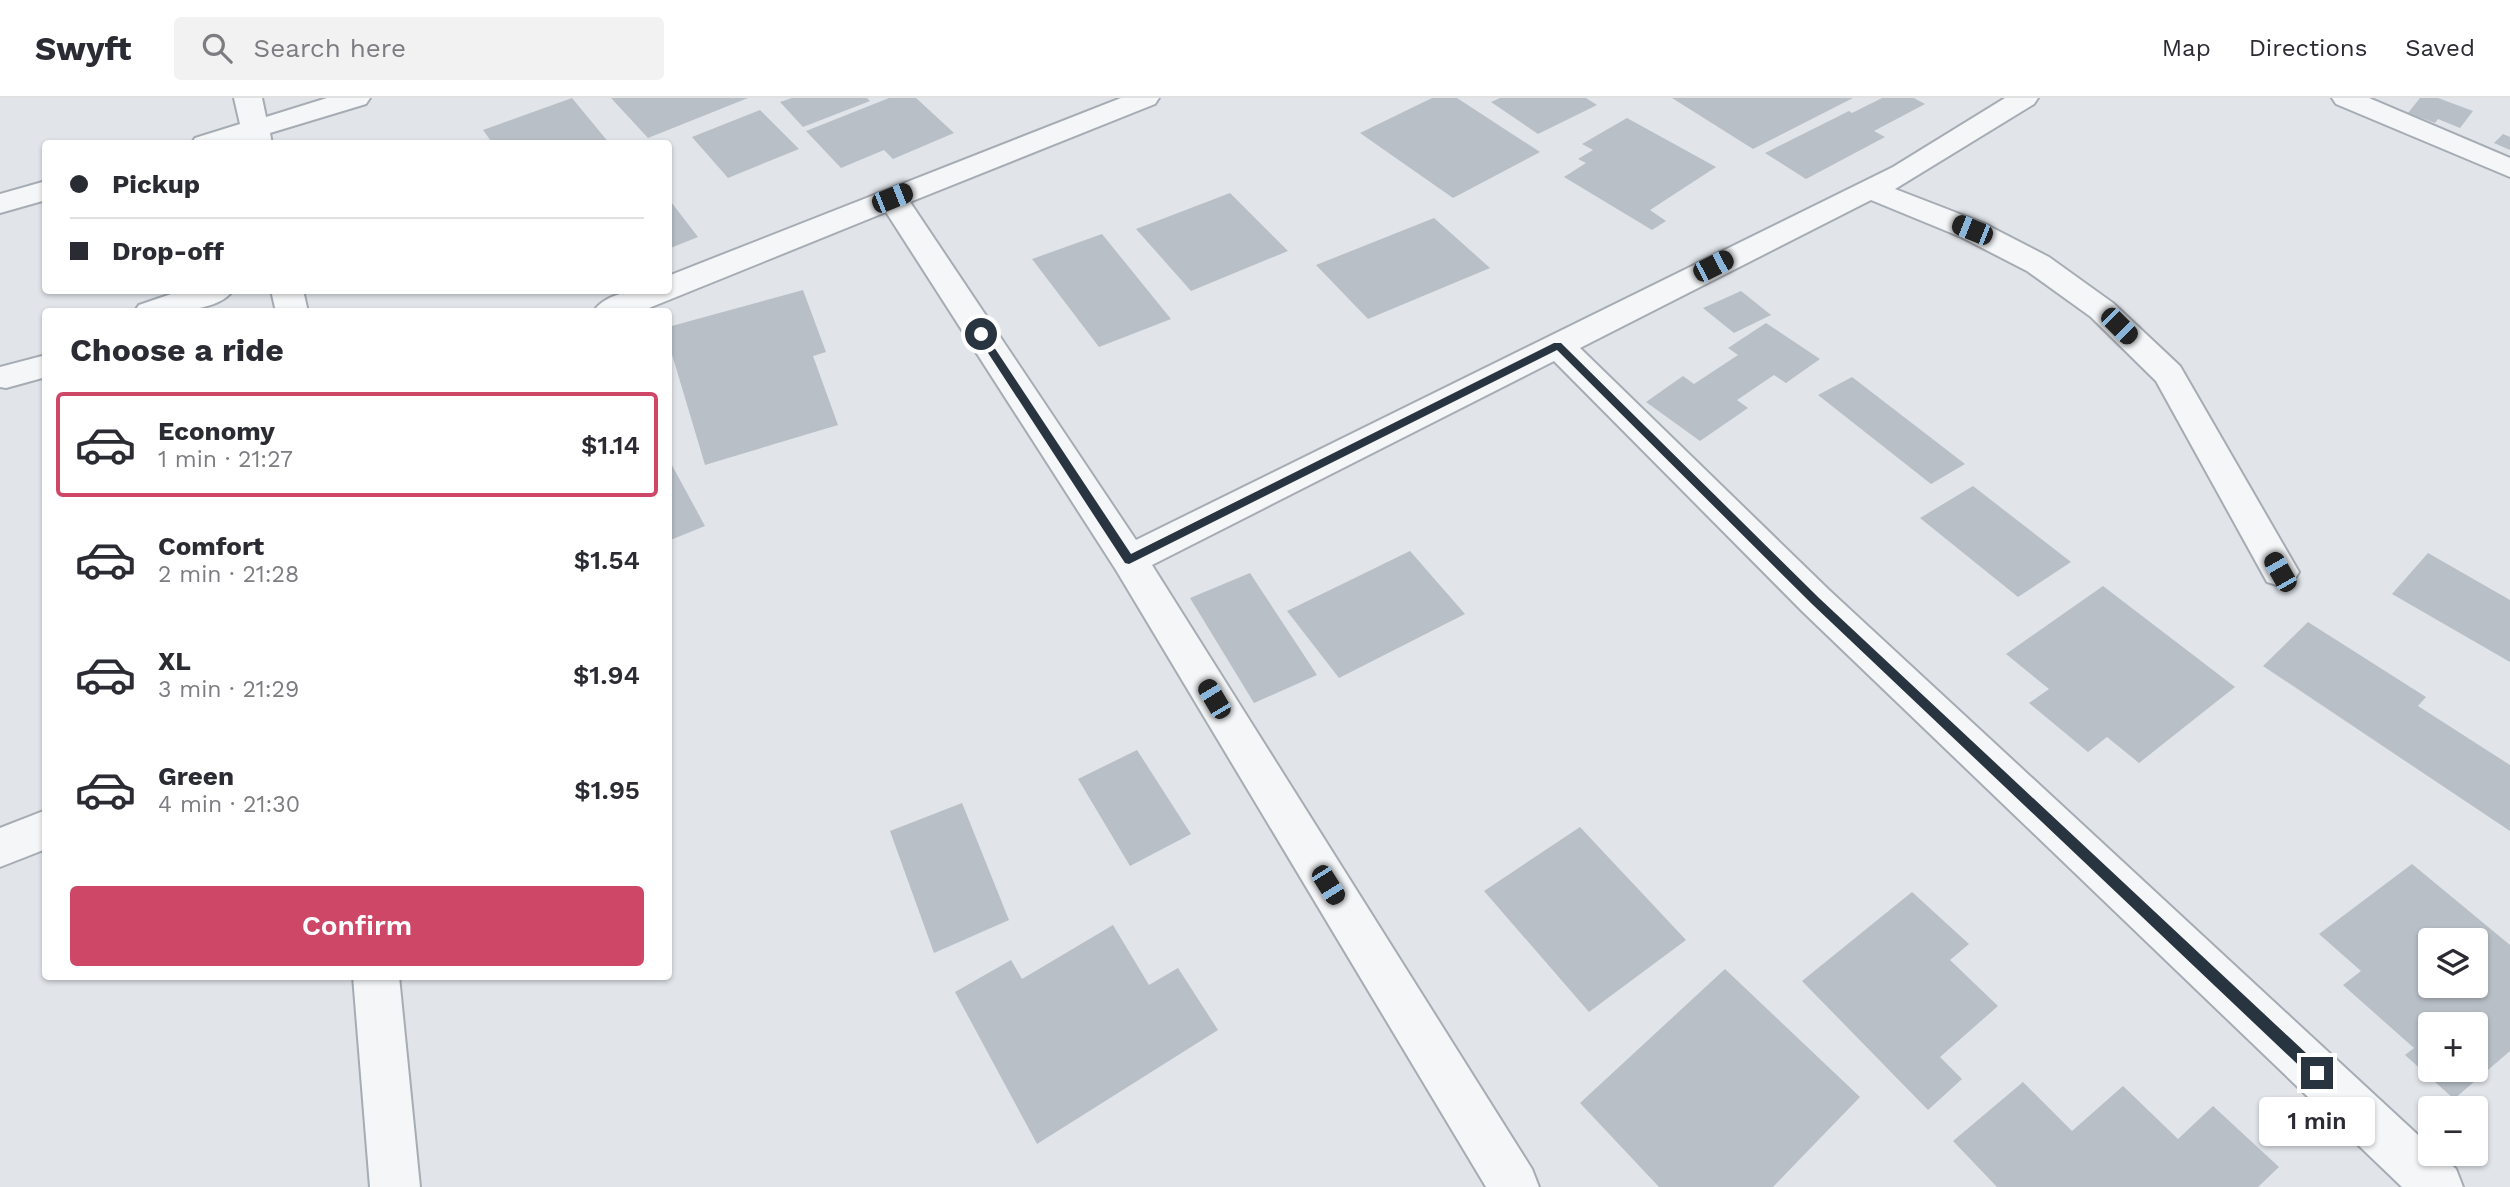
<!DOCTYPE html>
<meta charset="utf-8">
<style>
body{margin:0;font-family:"Work Sans",sans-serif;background:#f2f2f3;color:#2b2b33;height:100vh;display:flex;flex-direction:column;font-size:26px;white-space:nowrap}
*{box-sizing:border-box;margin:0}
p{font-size:23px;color:#7c7c81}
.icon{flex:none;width:38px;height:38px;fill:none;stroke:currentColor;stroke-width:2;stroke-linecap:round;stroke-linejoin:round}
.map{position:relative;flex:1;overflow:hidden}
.panel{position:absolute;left:42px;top:210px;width:630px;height:672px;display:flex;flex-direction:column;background:#fff;border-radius:7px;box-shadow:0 2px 5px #0004}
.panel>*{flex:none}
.top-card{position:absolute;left:42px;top:42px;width:630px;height:154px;border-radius:7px;box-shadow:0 2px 5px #0004;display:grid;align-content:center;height:154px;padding:0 28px;background:#fff}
.buttons{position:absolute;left:2418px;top:830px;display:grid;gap:14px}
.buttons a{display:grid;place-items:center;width:70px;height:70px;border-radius:7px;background:#fff;box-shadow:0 2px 5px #0004;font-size:35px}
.end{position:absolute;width:32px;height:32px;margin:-16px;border:9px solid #293441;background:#fff;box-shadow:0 0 0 4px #fff}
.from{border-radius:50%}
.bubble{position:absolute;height:49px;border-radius:7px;background:#fff;box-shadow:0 2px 5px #0004;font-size:23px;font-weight:600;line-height:49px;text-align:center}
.car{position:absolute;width:21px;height:42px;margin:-21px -10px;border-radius:9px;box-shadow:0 0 5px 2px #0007;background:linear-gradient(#222 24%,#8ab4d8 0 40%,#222 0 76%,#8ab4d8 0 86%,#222 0)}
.top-card b{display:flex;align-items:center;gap:24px;height:66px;font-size:26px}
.top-card b+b{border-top:2px solid #e1e1e2}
.top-card i{width:18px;height:18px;background:#2b2b33}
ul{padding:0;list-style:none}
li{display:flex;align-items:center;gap:21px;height:105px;margin:0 14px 10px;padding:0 14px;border:4px solid transparent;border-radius:7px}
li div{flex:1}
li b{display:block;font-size:26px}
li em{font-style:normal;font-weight:600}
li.selected{border-color:#ce4767}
li>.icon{width:63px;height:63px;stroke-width:1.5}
h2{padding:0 28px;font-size:32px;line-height:84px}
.button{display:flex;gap:14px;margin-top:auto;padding:14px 28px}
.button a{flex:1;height:80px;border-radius:7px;background:#ce4767;color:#fff;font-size:28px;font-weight:600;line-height:80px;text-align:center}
header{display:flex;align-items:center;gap:42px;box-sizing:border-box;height:98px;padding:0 35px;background:#fff;border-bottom:2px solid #e1e1e2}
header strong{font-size:33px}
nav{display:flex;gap:38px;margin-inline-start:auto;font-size:24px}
.search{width:490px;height:63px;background:#f2f2f3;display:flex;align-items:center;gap:18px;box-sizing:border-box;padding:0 24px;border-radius:7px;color:#7c7c81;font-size:26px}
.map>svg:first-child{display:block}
.building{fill:#b8bfc6;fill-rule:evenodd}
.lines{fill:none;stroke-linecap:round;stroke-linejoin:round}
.minor-casing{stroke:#a6acb4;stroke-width:4}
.minor{fill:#f4f6f8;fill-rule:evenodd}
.route{fill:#293441}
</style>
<header>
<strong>Swyft</strong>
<div class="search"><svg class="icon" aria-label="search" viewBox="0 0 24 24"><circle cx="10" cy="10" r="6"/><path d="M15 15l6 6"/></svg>Search here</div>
<nav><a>Map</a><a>Directions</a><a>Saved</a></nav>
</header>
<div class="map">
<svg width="2510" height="1089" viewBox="0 0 2510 1089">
<rect width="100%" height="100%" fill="#e1e5ea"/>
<!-- building -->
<g class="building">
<path d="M572,0L610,46H493L483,32Z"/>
<path d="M611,0H748L648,40Z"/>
<path d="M792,0H867L870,3L803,29L780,4Z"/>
<path d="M889,0H916L954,35L893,61L884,52L841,70L806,33Z"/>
<path d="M1432,0H1457L1540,54L1453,100L1360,35Z"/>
<path d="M1500,0H1586L1597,7L1538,36L1491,4Z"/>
<path d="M1672,0H1853L1753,51Z"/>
<path d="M1882,0H1914L1925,6L1874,33L1885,39L1806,81L1765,55L1849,13L1852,15Z"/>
<path d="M2420,0H2438L2473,13L2460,30L2438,21L2435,25L2408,15Z"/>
<path d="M760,12L799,51L728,80L692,39Z"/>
<path d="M1627,20L1716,69L1650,112L1666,123L1652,132L1564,79L1586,65L1578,61L1593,52L1582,46Z"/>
<path d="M2503,36L2510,39V52L2494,45Z"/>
<path d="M1230,95L1288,153L1191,193L1136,131Z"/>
<path d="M668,100L698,139L668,151Z"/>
<path d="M1434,120L1490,170L1368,221L1316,167Z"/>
<path d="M1102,136L1171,221L1099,249L1032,161Z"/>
<path d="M803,192L826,254L813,258L838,327L705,367L668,243V229Z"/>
<path d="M1741,193L1771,217L1734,235L1703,210Z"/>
<path d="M1766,225L1820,261L1786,285L1774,277L1737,302L1748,310L1700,343L1646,304L1683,278L1694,286L1738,257L1728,250Z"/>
<path d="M1852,279L1965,366L1931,386L1818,297Z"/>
<path d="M668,360L705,428L668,443Z"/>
<path d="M1973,388L2071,464L2018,499L1920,420Z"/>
<path d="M1410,453L1465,516L1339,580L1287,513Z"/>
<path d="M2428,455L2510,502V564L2392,496Z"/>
<path d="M1250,475L1317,577L1254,605L1190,500Z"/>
<path d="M2103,488L2235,589L2139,665L2107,639L2088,654L2029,605L2049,591L2006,556Z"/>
<path d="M2308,524L2426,599L2418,608L2510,667V733L2263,568Z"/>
<path d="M1137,652L1191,736L1130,768L1078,681Z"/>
<path d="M962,705L1009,822L934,855L890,733Z"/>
<path d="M1580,729L1686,842L1589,914L1484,793Z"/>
<path d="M2412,766L2510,847V953L2454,1001L2405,957L2414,950L2343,887L2361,873L2319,836ZM2431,842H2476V887H2431ZM2431,926H2476V971H2431Z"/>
<path d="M1912,794L1969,846L1950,862L1998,908L1940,959L1962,981L1928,1012L1802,883Z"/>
<path d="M1113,827L1149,887L1178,870L1218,932L1037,1046L955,894L1011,862L1022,881Z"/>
<path d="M1725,871L1860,999L1773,1089H1659L1580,1005Z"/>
<path d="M2023,984L2072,1033L2123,988L2178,1041L2213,1008L2279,1069L2258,1089H1997L1953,1043Z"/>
</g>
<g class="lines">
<defs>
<g id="minor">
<path d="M234,0H262L266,19L327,0H370L366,6L270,35L272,46H244L243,43L191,46L195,40L240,26Z"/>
<path d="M1121,0H1159L1155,6L910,104L1136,442L1893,69L2005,0H2038L2034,6L1895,91L1983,125L2049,159L2113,205L2180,268L2299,474L2293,484L2280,488L2267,484L2156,283L2091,219L2027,173L1961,139L1871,102L1580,250L1829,492L2431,1049V1055H2438L2456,1071L2463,1089H2402L1803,514L1554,263L1152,467L1532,1071L1539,1089H1486L1116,472L886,114L639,214H593C608,191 645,192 668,192V178Z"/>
<path d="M2332,0H2369L2510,60V79L2336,6Z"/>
<path d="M46,83V102L0,115V96Z"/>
<path d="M183,192H233C218,216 160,214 134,214L139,207Z"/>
<path d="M271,192H303L308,214H276Z"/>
<path d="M46,257V279L6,290L0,289V269Z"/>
<path d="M46,712V751L0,769V730Z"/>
<path d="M353,878H399L420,1089H370Z"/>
</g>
</defs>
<!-- minor casing -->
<use href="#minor" class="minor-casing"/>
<!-- minor -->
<use href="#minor" class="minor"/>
</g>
<!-- route -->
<path class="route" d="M977,234H984L1131,456L1554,245H1561L1819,500L2322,970V980H2312L1812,506L1557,252L1129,466L1125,465L977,238Z"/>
</svg>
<div class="buttons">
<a><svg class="icon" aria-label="layers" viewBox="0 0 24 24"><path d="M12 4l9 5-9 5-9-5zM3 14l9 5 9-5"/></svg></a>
<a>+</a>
<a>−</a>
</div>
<i class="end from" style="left:981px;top:236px"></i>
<i class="end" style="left:2317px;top:975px"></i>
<div class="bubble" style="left:2259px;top:999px;width:116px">1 min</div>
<i class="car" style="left:892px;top:100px;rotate:68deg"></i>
<i class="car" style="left:1972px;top:132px;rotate:292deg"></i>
<i class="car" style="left:1713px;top:168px;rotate:63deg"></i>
<i class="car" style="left:2119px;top:228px;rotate:135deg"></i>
<i class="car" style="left:2280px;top:474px;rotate:330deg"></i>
<i class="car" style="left:1214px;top:601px;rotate:329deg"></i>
<i class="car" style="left:1328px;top:787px;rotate:148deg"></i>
<div class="top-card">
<b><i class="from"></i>Pickup</b>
<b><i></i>Drop-off</b>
</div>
<section class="panel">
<h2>Choose a ride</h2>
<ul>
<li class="selected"><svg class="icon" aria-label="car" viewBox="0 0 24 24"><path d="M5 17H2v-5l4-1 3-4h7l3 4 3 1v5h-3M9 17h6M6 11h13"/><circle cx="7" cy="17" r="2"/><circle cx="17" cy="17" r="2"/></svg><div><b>Economy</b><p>1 min · 21:27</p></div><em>$1.14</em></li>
<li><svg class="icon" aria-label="car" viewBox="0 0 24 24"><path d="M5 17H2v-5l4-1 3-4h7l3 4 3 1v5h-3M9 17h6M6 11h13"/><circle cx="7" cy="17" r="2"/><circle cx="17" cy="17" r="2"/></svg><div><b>Comfort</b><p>2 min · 21:28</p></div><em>$1.54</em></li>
<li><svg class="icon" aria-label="car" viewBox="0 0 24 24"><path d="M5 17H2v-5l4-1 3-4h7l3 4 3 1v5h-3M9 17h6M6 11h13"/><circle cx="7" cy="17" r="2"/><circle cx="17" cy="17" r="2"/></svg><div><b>XL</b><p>3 min · 21:29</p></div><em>$1.94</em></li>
<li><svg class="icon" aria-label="car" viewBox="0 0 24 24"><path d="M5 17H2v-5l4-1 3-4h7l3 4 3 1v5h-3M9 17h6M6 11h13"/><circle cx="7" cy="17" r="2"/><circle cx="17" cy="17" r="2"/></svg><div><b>Green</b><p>4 min · 21:30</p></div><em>$1.95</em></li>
</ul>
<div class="button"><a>Confirm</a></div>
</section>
</div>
